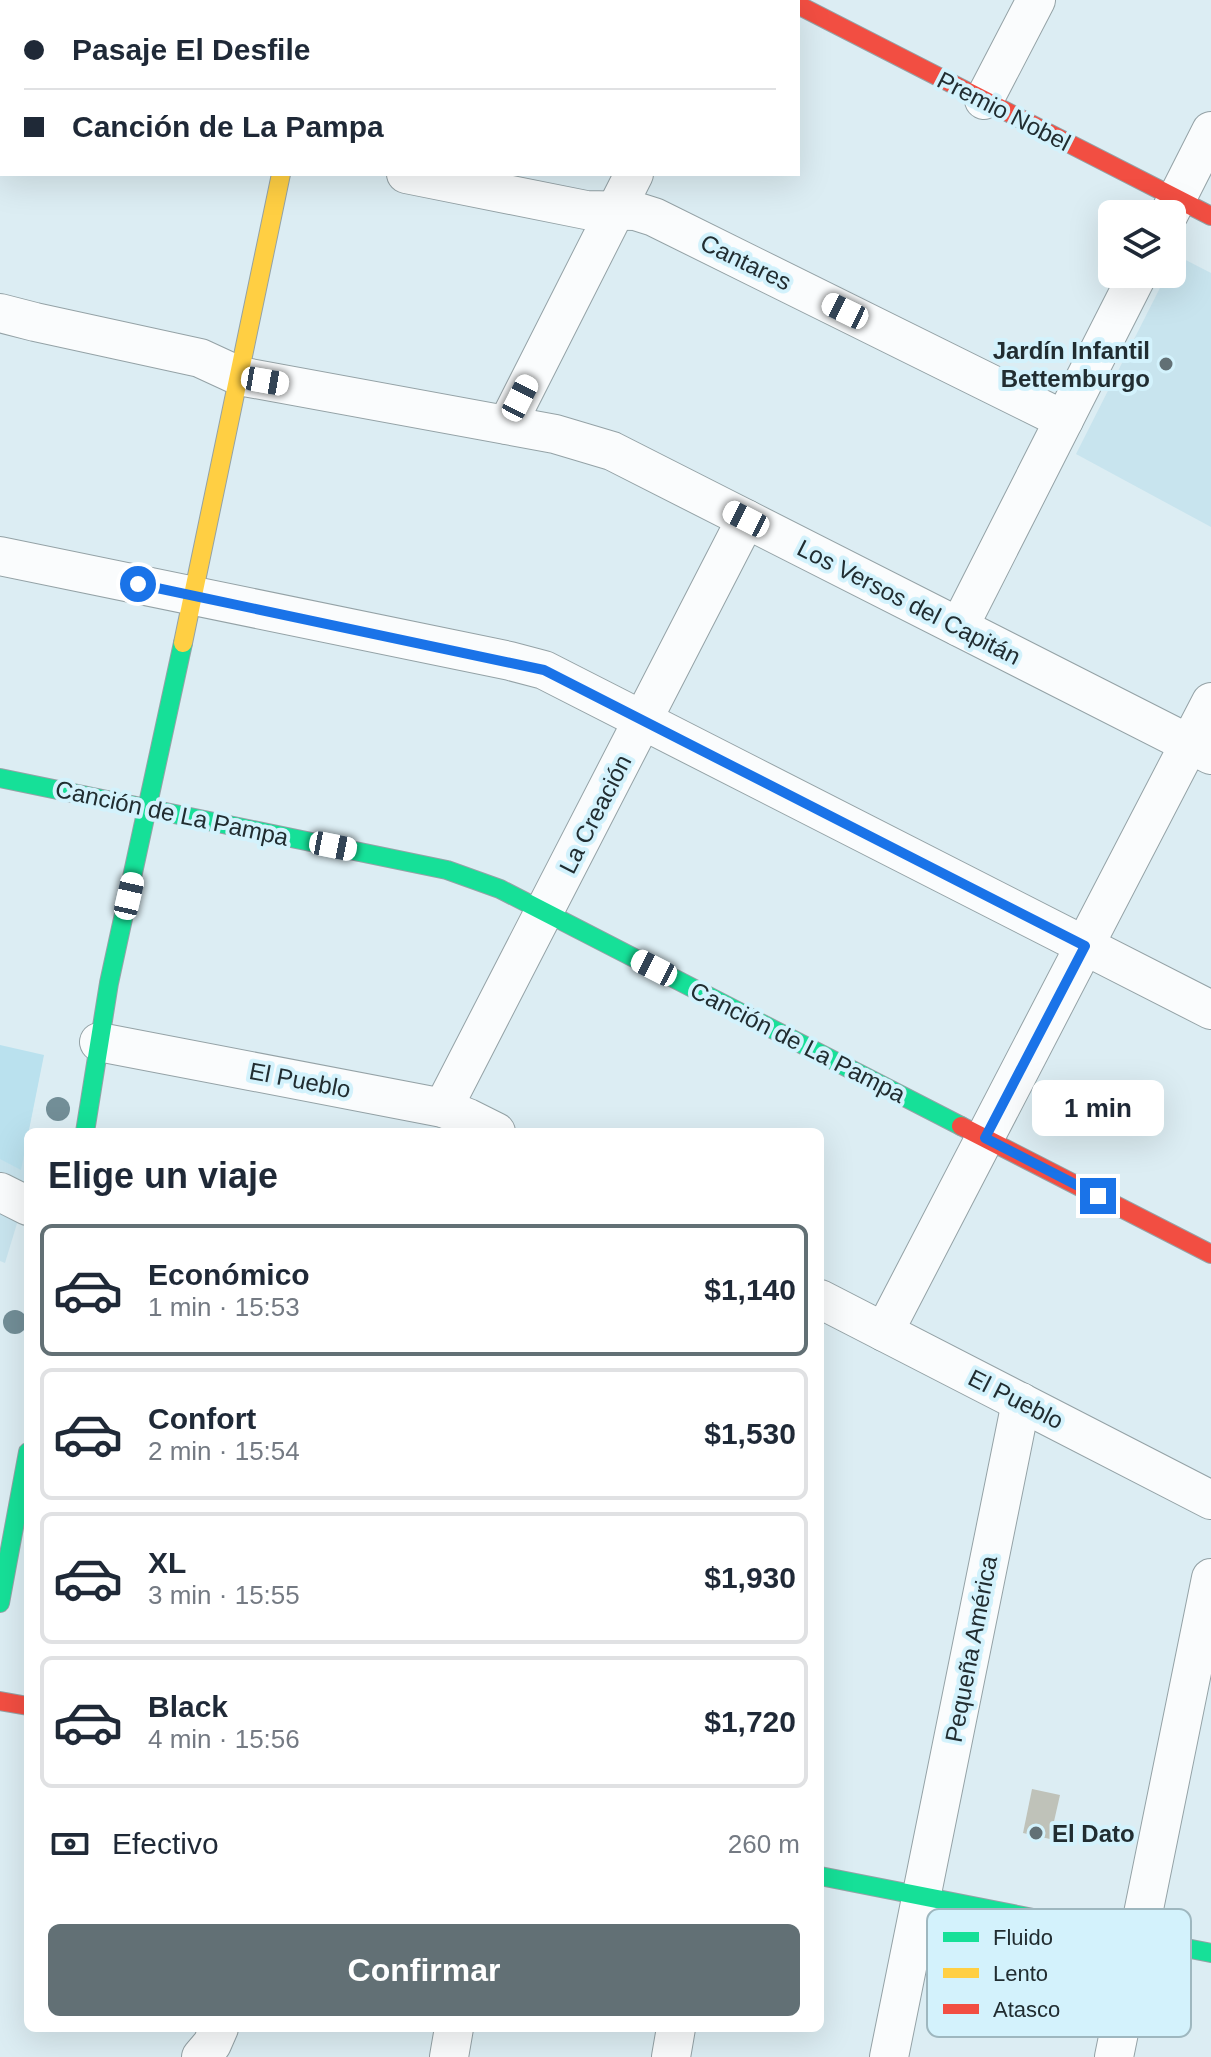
<!DOCTYPE html>
<html lang="es">
<meta charset="utf-8">
<style>
body{margin:0;font-family:Arial,sans-serif;background:#f6f6f7;color:#1f2937;height:100vh;display:flex;flex-direction:column;font-size:30px;white-space:nowrap}
*{box-sizing:border-box;margin:0}
p{font-size:26px;color:#747a83}
.icon{flex:none;width:44px;height:44px;fill:none;stroke:currentColor;stroke-width:2;stroke-linecap:round;stroke-linejoin:round}
.map{position:relative;flex:1;overflow:hidden}
.side{position:absolute;left:24px;top:1128px;width:800px;height:904px;display:flex;flex-direction:column;background:#fff;border-radius:12px;box-shadow:0 8px 32px #0002}
.side>*{flex:none}
.hud{position:absolute;left:0px;top:0px;width:800px;height:176px;box-shadow:0 8px 32px #0002;display:grid;align-content:center;height:176px;padding:0 24px;background:#fff}
.tools{position:absolute;left:1098px;top:200px;display:grid;gap:16px}
.tools a{display:grid;place-items:center;width:88px;height:88px;border-radius:12px;background:#fff;box-shadow:0 8px 32px #0002;font-size:40px}
.end{position:absolute;width:36px;height:36px;margin:-18px;border:10px solid #1a73e8;background:#fff;box-shadow:0 0 0 4px #fff}
.from{border-radius:50%}
.bubble{position:absolute;height:56px;border-radius:12px;background:#fff;box-shadow:0 8px 32px #0002;font-size:26px;font-weight:800;line-height:56px;text-align:center}
.car{position:absolute;width:24px;height:48px;margin:-24px -12px;border-radius:10px;box-shadow:0 0 6px 2px #0007;background:linear-gradient(#fff 24%,#345 0 40%,#fff 0 76%,#345 0 86%,#fff 0)}
.hud b{display:flex;align-items:center;gap:28px;height:76px;font-size:30px}
.hud b+b{border-top:2px solid #e0e1e3}
.hud i{width:20px;height:20px;background:#1f2937}
ul{padding:0;list-style:none}
li{display:flex;align-items:center;gap:24px;height:132px;margin:0 16px 12px;padding:0 8px;border:4px solid #e0e1e3;border-radius:12px}
li div{flex:1}
li b{display:block;font-size:30px}
li em{font-style:normal;font-weight:800}
li.selected{border-color:#627075}
li>.icon{width:72px;height:72px;stroke-width:1.5}
h2{padding:0 24px;font-size:36px;line-height:96px}
.pay{display:flex;align-items:center;gap:20px;height:88px;padding:0 24px;font-size:30px}
.pay p{margin-inline-start:auto}
.primary-button{display:flex;gap:16px;margin-top:auto;padding:16px 24px}
.primary-button a{flex:1;height:92px;border-radius:12px;background:#627075;color:#fff;font-size:32px;font-weight:800;line-height:92px;text-align:center}
.map>svg:first-child{display:block}
.built{fill:#c8e4ee}
.green{fill:#bae1ee}
.building{fill:#bfc2b9}
.lines{fill:none;stroke-linecap:round;stroke-linejoin:round}
.street-casing{stroke:#94a2a6;stroke-width:40}
.fast-casing{stroke:#94a2a6;stroke-width:20}
.slow-casing{stroke:#94a2a6;stroke-width:20}
.jam-casing{stroke:#94a2a6;stroke-width:20}
.street{stroke:#fafcfd;stroke-width:38}
.fast{stroke:#16e098;stroke-width:18}
.slow{stroke:#ffcf43;stroke-width:18}
.jam{stroke:#f24e42;stroke-width:18}
.tree{fill:#728e97}
.route{stroke:#1a73e8;stroke-width:10}
.poi-dot{fill:#627075;stroke:#d3f2fc;stroke-width:3}
.labels{text-anchor:middle;dominant-baseline:central;stroke-width:8;stroke-linejoin:round;paint-order:stroke}
.street-label{font-size:24px;fill:#212d31;stroke:#d3f2fc}
.poi-label{font-size:24px;font-weight:bold;fill:#212d31;stroke:#d3f2fc;text-anchor:end}
.key{fill:#d3f2fc;stroke:#9eb7bf;stroke-width:2}
.key-label{font-size:22px;fill:#212d31}
</style>
<div class="map">
<svg width="1211" height="2057" viewBox="0 0 1211 2057">
<rect width="100%" height="100%" fill="#dcedf3"/>
<!-- built -->
<g class="built">
<path d="M1176,255L1211,273V527L1076,454L1167,274H1172V264Z"/>
<path d="M0,1122L28,1136V1187L5,1263L0,1261Z"/>
</g>
<!-- green -->
<path class="green" d="M0,1045L44,1055L21,1170L0,1159Z"/>
<!-- building -->
<path class="building" d="M1032,1789L1060,1795L1050,1839L1023,1833Z"/>
<g class="lines">
<defs>
<g id="street">
<path d="M721,2L722,0"/>
<path d="M0,60H2"/>
<path d="M984,100L1036,0"/>
<path d="M406,174L586,210L635,211L654,217L1064,420"/>
<path d="M1169,214L1211,131"/>
<path d="M0,313L35,322L200,358L239,376L555,434L612,451L1211,755"/>
<path d="M507,425L634,174"/>
<path d="M0,556L510,661L544,670L1211,1010"/>
<path d="M959,627L1138,274"/>
<path d="M99,1042L443,1108L468,1118L496,1132"/>
<path d="M443,1108L746,519"/>
<path d="M0,1192L28,1206"/>
<path d="M820,1299L1211,1500"/>
<path d="M884,1332L1211,702"/>
<path d="M201,2057L212,2044L219,2028"/>
<path d="M449,2057L454,2028"/>
<path d="M671,2057L676,2028"/>
<path d="M889,2057L1021,1402"/>
<path d="M1114,2057L1211,1578"/>
</g>
<g id="fast">
<path d="M0,778L447,870L500,889L961,1126"/>
<path d="M85,1132L109,983L183,643"/>
<path d="M0,1603L28,1452"/>
<path d="M820,1876L1211,1953"/>
</g>
<path id="slow" d="M183,643L281,174"/>
<g id="jam">
<path d="M317,2L318,0"/>
<path d="M798,5L1211,216"/>
<path d="M961,1126L1211,1254"/>
<path d="M0,1701L28,1706"/>
</g>
</defs>
<!-- street casing -->
<use href="#street" class="street-casing"/>
<!-- fast casing -->
<use href="#fast" class="fast-casing"/>
<!-- slow casing -->
<use href="#slow" class="slow-casing"/>
<!-- jam casing -->
<use href="#jam" class="jam-casing"/>
<!-- street -->
<use href="#street" class="street"/>
<!-- fast -->
<use href="#fast" class="fast"/>
<!-- slow -->
<use href="#slow" class="slow"/>
<!-- jam -->
<use href="#jam" class="jam"/>
</g>
<!-- trees -->
<g class="tree">
<circle cx="58" cy="1109" r="12"/>
<circle cx="15" cy="1322" r="12"/>
</g>
<g class="lines">
<!-- route -->
<path class="route" d="M138,584L544,670L1085,946L985,1138L1098,1196"/>
</g>
<!-- markers -->
<g class="poi-dot">
<circle cx="1166" cy="364" r="8"/>
<circle cx="1036" cy="1833" r="8"/>
</g>
<g class="labels">
<!-- street labels -->
<g class="street-label">
<text transform="translate(1004 111) rotate(27)">Premio Nobel</text>
<text transform="translate(746 262) rotate(26)">Cantares</text>
<text transform="translate(909 602) rotate(27)">Los Versos del Capitán</text>
<text transform="translate(172 813) rotate(12)">Canción de La Pampa</text>
<text transform="translate(595 814) rotate(-63)">La Creación</text>
<text transform="translate(798 1042) rotate(27)">Canción de La Pampa</text>
<text transform="translate(300 1080) rotate(11)">El Pueblo</text>
<text transform="translate(1016 1399) rotate(27)">El Pueblo</text>
<text transform="translate(971 1649) rotate(-79)">Pequeña América</text>
</g>
<!-- poi labels -->
<g class="poi-label">
<text x="1150" y="350">Jardín Infantil<tspan x="1150" dy="28">Bettemburgo</tspan></text>
<text x="1052" y="1833" text-anchor="start">El Dato</text>
</g>
</g>
<!-- legend -->
<rect x="927" y="1909" width="264" height="128" rx="12" class="key"/>
<rect x="943" y="1932" width="36" height="10" fill="#16e098"/>
<rect x="943" y="1968" width="36" height="10" fill="#ffcf43"/>
<rect x="943" y="2004" width="36" height="10" fill="#f24e42"/>
<g class="key-label">
<text x="993" y="1945">Fluido</text>
<text x="993" y="1981">Lento</text>
<text x="993" y="2017">Atasco</text>
</g>
</svg>
<div class="tools">
<a><svg class="icon" aria-label="layers" viewBox="0 0 24 24"><path d="M12 4l9 5-9 5-9-5zM3 14l9 5 9-5"/></svg></a>
</div>
<i class="end from" style="left:138px;top:584px"></i>
<i class="end" style="left:1098px;top:1196px"></i>
<div class="bubble" style="left:1032px;top:1080px;width:132px">1 min</div>
<i class="car" style="left:845px;top:311px;rotate:296deg"></i>
<i class="car" style="left:265px;top:381px;rotate:100deg"></i>
<i class="car" style="left:520px;top:398px;rotate:27deg"></i>
<i class="car" style="left:746px;top:519px;rotate:297deg"></i>
<i class="car" style="left:333px;top:846px;rotate:101deg"></i>
<i class="car" style="left:129px;top:896px;rotate:13deg"></i>
<i class="car" style="left:654px;top:968px;rotate:297deg"></i>
<div class="hud">
<b><i class="from"></i>Pasaje El Desfile</b>
<b><i></i>Canción de La Pampa</b>
</div>
<section class="side">
<h2>Elige un viaje</h2>
<ul>
<li class="selected"><svg class="icon" aria-label="car" viewBox="0 0 24 24"><path d="M5 17H2v-5l4-1 3-4h7l3 4 3 1v5h-3M9 17h6M6 11h13"/><circle cx="7" cy="17" r="2"/><circle cx="17" cy="17" r="2"/></svg><div><b>Económico</b><p>1 min · 15:53</p></div><em>$1,140</em></li>
<li><svg class="icon" aria-label="car" viewBox="0 0 24 24"><path d="M5 17H2v-5l4-1 3-4h7l3 4 3 1v5h-3M9 17h6M6 11h13"/><circle cx="7" cy="17" r="2"/><circle cx="17" cy="17" r="2"/></svg><div><b>Confort</b><p>2 min · 15:54</p></div><em>$1,530</em></li>
<li><svg class="icon" aria-label="car" viewBox="0 0 24 24"><path d="M5 17H2v-5l4-1 3-4h7l3 4 3 1v5h-3M9 17h6M6 11h13"/><circle cx="7" cy="17" r="2"/><circle cx="17" cy="17" r="2"/></svg><div><b>XL</b><p>3 min · 15:55</p></div><em>$1,930</em></li>
<li><svg class="icon" aria-label="car" viewBox="0 0 24 24"><path d="M5 17H2v-5l4-1 3-4h7l3 4 3 1v5h-3M9 17h6M6 11h13"/><circle cx="7" cy="17" r="2"/><circle cx="17" cy="17" r="2"/></svg><div><b>Black</b><p>4 min · 15:56</p></div><em>$1,720</em></li>
</ul>
<div class="pay"><svg class="icon" aria-label="cash" viewBox="0 0 24 24"><path d="M3 7h18v10H3z"/><circle cx="12" cy="12" r="2"/></svg>Efectivo<p>260 m</p></div>
<div class="primary-button"><a>Confirmar</a></div>
</section>
</div>
